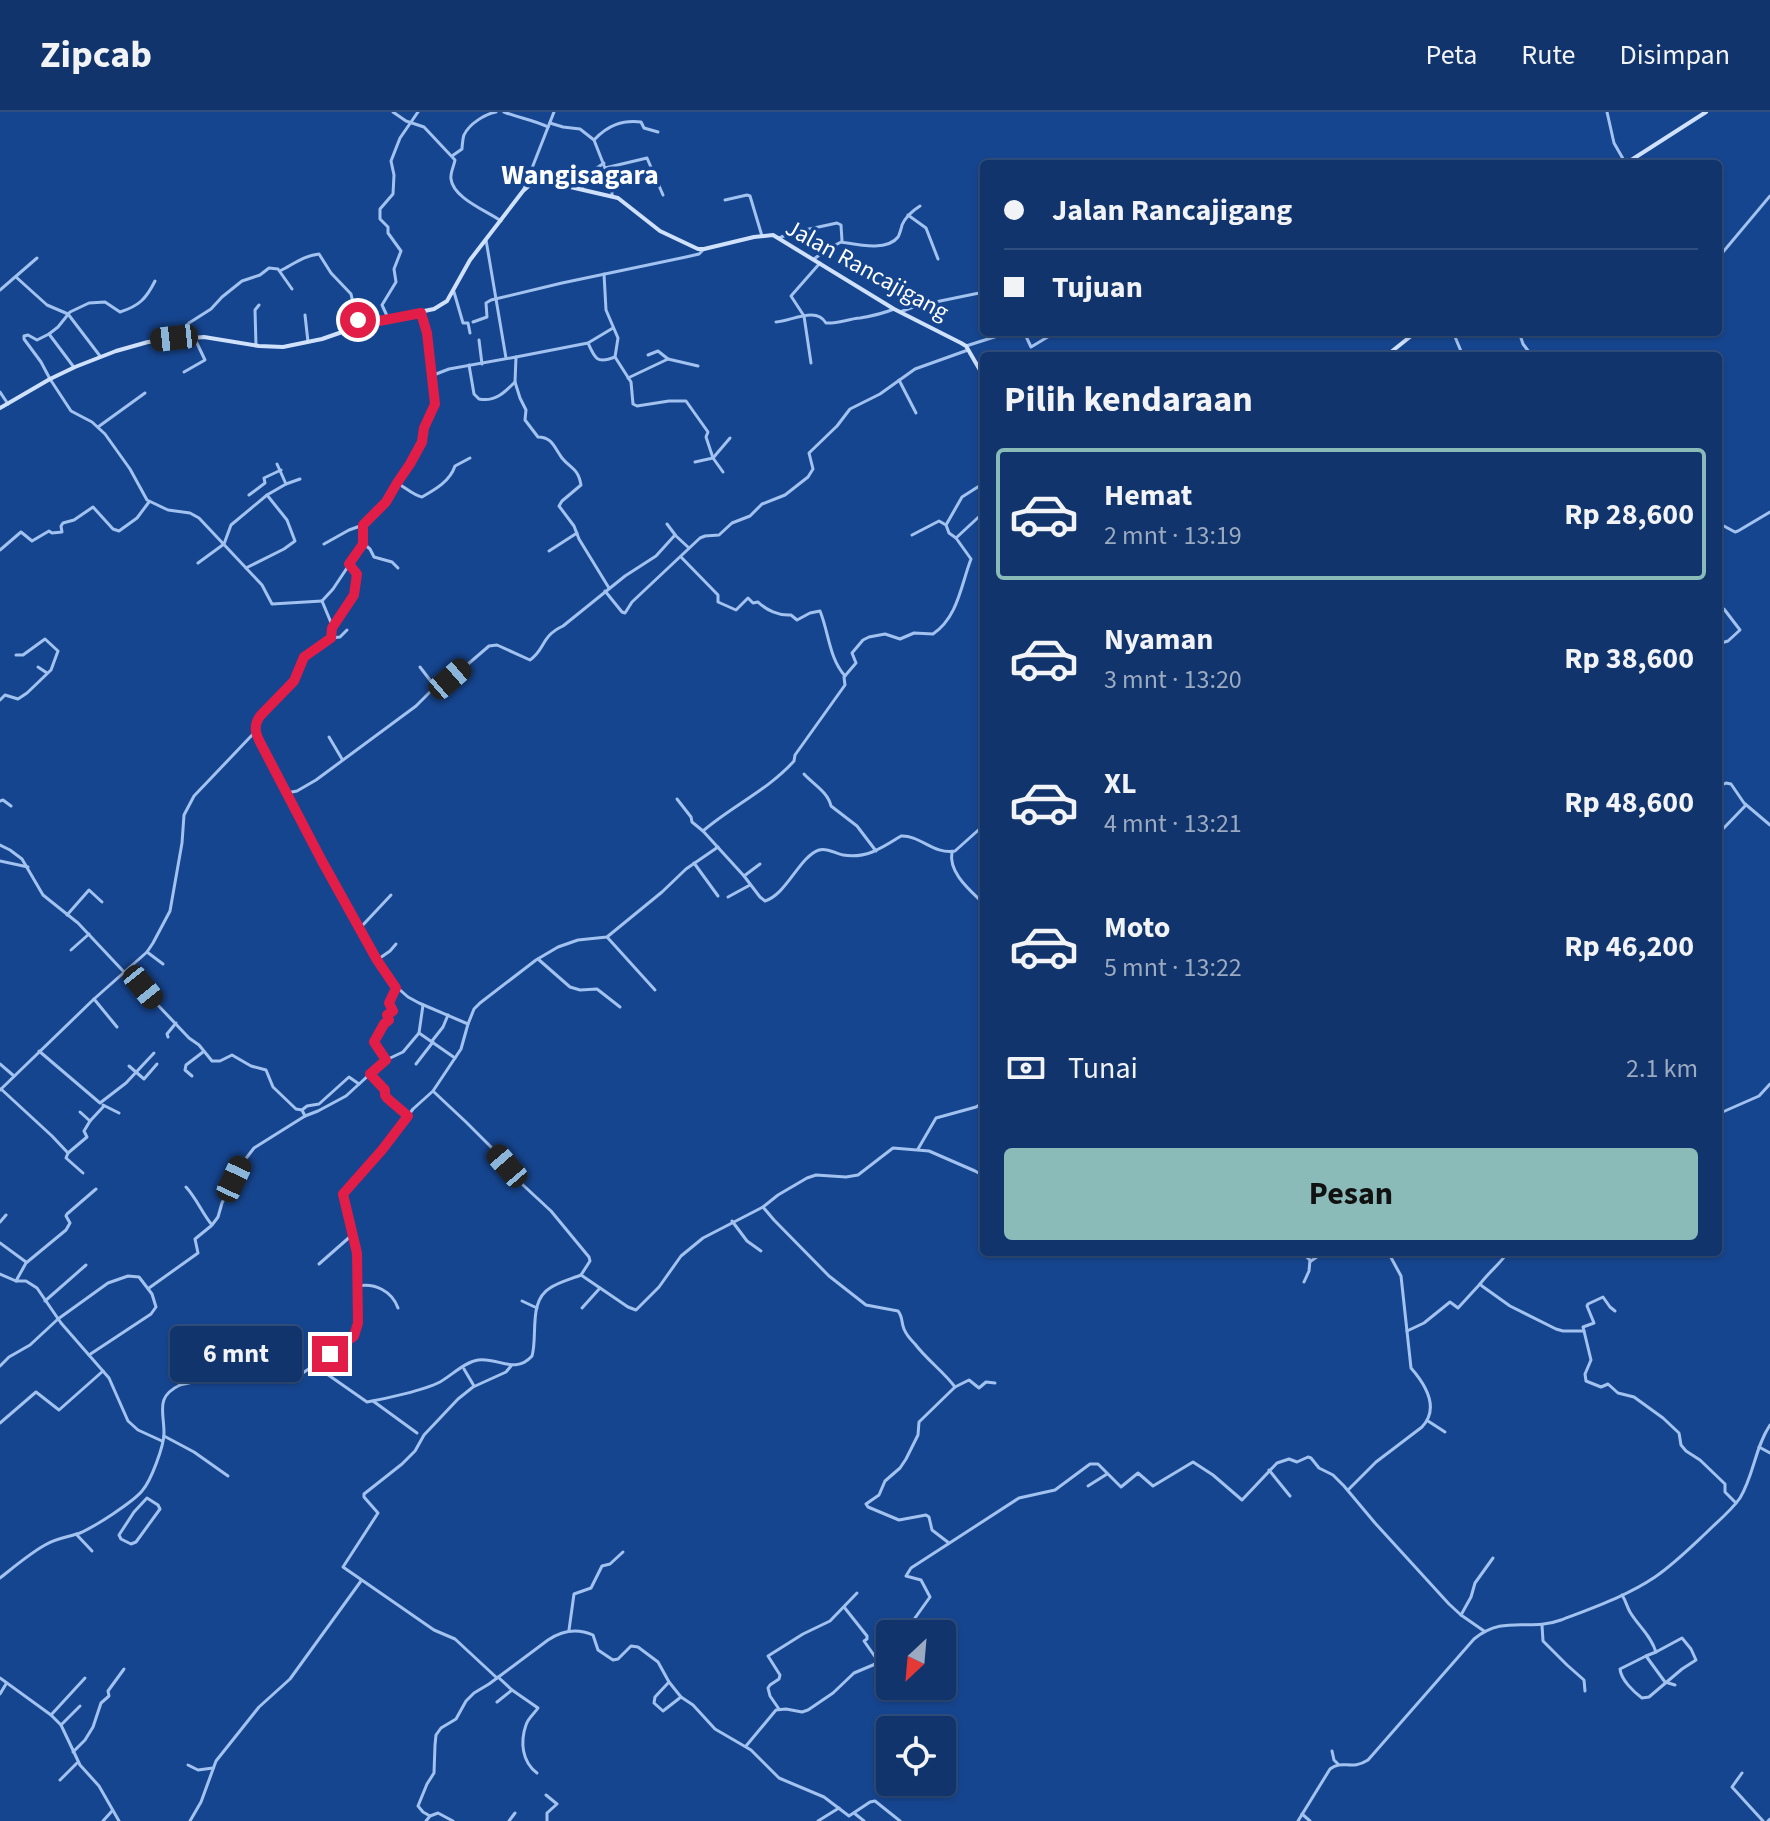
<!DOCTYPE html>
<html lang="id">
<meta charset="utf-8">
<style>
body{margin:0;font-family:"Source Sans 3",sans-serif;background:#193c71;color:#f1f3f6;height:100vh;display:flex;flex-direction:column;font-size:30px;white-space:nowrap}
*{box-sizing:border-box;margin:0}
p{font-size:26px;color:#9caac1}
.icon{flex:none;width:44px;height:44px;fill:none;stroke:currentColor;stroke-width:2;stroke-linecap:round;stroke-linejoin:round}
.map{position:relative;flex:1;overflow:hidden}
.side{position:absolute;left:980px;top:240px;width:742px;height:904px;display:flex;flex-direction:column;background:#10346b;border-radius:8px;box-shadow:0 2px 6px #0004,0 0 0 2px #304f7e}
.side>*{flex:none}
.hud{position:absolute;left:980px;top:48px;width:742px;height:176px;border-radius:8px;box-shadow:0 2px 6px #0004,0 0 0 2px #304f7e;display:grid;align-content:center;height:176px;padding:0 24px;background:#10346b}
.needle{width:52px;rotate:206deg}
.tools{position:absolute;left:876px;top:1508px;display:grid;gap:16px}
.tools a{display:grid;place-items:center;width:80px;height:80px;border-radius:8px;background:#10346b;box-shadow:0 2px 6px #0004,0 0 0 2px #304f7e;font-size:40px}
.end{position:absolute;width:36px;height:36px;margin:-18px;border:10px solid #e11d48;background:#fff;box-shadow:0 0 0 4px #fff}
.from{border-radius:50%}
.bubble{position:absolute;height:56px;border-radius:8px;background:#10346b;box-shadow:0 2px 6px #0004,0 0 0 2px #304f7e;font-size:26px;font-weight:700;line-height:56px;text-align:center}
.car{position:absolute;width:24px;height:48px;margin:-24px -12px;border-radius:10px;box-shadow:0 0 6px 2px #0007;background:linear-gradient(#222 24%,#8ab4d8 0 40%,#222 0 76%,#8ab4d8 0 86%,#222 0)}
.hud b{display:flex;align-items:center;gap:28px;height:76px;font-size:30px}
.hud b+b{border-top:2px solid #304f7e}
.hud i{width:20px;height:20px;background:#f1f3f6}
ul{padding:0;list-style:none}
li{display:flex;align-items:center;gap:24px;height:132px;margin:0 16px 12px;padding:0 8px;border:4px solid transparent;border-radius:8px}
li div{flex:1}
li b{display:block;font-size:30px}
li em{font-style:normal;font-weight:700}
li.current{border-color:#8bbbb9}
li>.icon{width:72px;height:72px;stroke-width:1.5}
h2{padding:0 24px;font-size:36px;line-height:96px}
.pay{display:flex;align-items:center;gap:20px;height:88px;padding:0 24px;font-size:30px}
.pay p{margin-inline-start:auto}
.primary-button{display:flex;gap:16px;margin-top:auto;padding:16px 24px}
.primary-button a{flex:1;height:92px;border-radius:8px;background:#8bbbb9;color:#111;font-size:32px;font-weight:700;line-height:92px;text-align:center}
header{display:flex;align-items:center;gap:48px;box-sizing:border-box;height:112px;padding:0 40px;background:#10346b;border-bottom:2px solid #304f7e}
header strong{font-size:38px}
nav{display:flex;gap:44px;margin-inline-start:auto;font-size:28px}
.map>svg:first-child{display:block}
.lines{fill:none;stroke-linecap:round;stroke-linejoin:round}
.street{stroke:#a2c2f0;stroke-width:3}
.secondary{stroke:#d0e1fb;stroke-width:4}
.route{stroke:#e11d48;stroke-width:10}
.labels{text-anchor:middle;dominant-baseline:central;stroke-width:7;stroke-linejoin:round;paint-order:stroke}
.street-label{font-size:24px;fill:#fff;stroke:#16458f}
.quarter-label{font-size:28px;font-weight:bold;fill:#fff;stroke:#16458f}
</style>
<header>
<strong>Zipcab</strong>
<nav><a>Peta</a><a>Rute</a><a>Disimpan</a></nav>
</header>
<div class="map">
<svg width="1770" height="1709" viewBox="0 0 1770 1709">
<rect width="100%" height="100%" fill="#16458f"/>
<g class="lines">
<!-- street -->
<g class="street">
<path d="M393,0L406,9L424,15L455,48C454,54 450,61 451,67C453,86 487,99 501,109"/>
<path d="M504,0C519,6 534,8 548,15"/>
<path d="M1607,0L1614,31L1626,52"/>
<path d="M550,11L563,15L580,17L594,28L612,74V83"/>
<path d="M594,28C608,13 622,8 641,10L644,16L658,20"/>
<path d="M452,44L462,37C462,35 463,25 464,23C469,12 485,2 496,0"/>
<path d="M605,56L647,46L663,83"/>
<path d="M582,77L588,62L604,51"/>
<path d="M523,79L554,0"/>
<path d="M725,88L747,83L750,84L762,124"/>
<path d="M908,103L926,116L938,147"/>
<path d="M779,126L791,121L837,111L841,113L842,129"/>
<path d="M486,128L506,246"/>
<path d="M1718,146L1770,84"/>
<path d="M814,147L826,138L841,130C855,132 887,140 898,125C899,124 902,114 902,113C906,104 912,99 920,94"/>
<path d="M280,159C294,152 303,144 319,142L331,161L351,182L358,213"/>
<path d="M604,162L606,198L618,226L615,245L631,270L633,292L637,294L669,289H686L708,320L706,325L713,346L723,360"/>
<path d="M16,165L47,193L68,202L100,244"/>
<path d="M155,169C146,187 139,194 120,200L105,190L89,191L70,200L58,215L49,222L37,228L28,223L24,224V227L41,250L50,267L71,299L92,310L105,322L130,357L147,388L168,398L190,401L199,406L262,473L272,492L322,489"/>
<path d="M0,178L37,146"/>
<path d="M454,180L463,211H468L470,221"/>
<path d="M900,200L916,194L984,180"/>
<path d="M305,203L308,230"/>
<path d="M388,206L382,193L396,170L394,157L401,139L388,121V115L380,107V97L393,82L394,63L391,49L400,26L418,0"/>
<path d="M473,210L487,205L486,191L491,188L562,171L686,145L699,142L704,137"/>
<path d="M776,210C792,209 816,194 826,211C838,212 847,207 860,206C872,204 882,202 894,197"/>
<path d="M1024,220L1031,235L1056,220"/>
<path d="M1453,220L1463,244"/>
<path d="M1519,220L1523,232L1532,244"/>
<path d="M49,222L73,254"/>
<path d="M174,226L189,211L211,197L222,185L242,169L260,163L269,156L278,157L292,177"/>
<path d="M479,228L482,252"/>
<path d="M588,231C595,247 597,252 615,245"/>
<path d="M256,234L255,198L259,193"/>
<path d="M966,234L1010,220"/>
<path d="M648,243L658,239L668,247"/>
<path d="M516,245L588,231L613,216"/>
<path d="M811,251L804,204L791,184L820,151"/>
<path d="M469,253L474,282L479,287C495,290 504,281 515,270"/>
<path d="M184,260L205,248L194,225"/>
<path d="M431,264L449,257L516,245L515,270L520,286L526,298L525,308L538,325C552,325 554,335 562,346C571,357 578,356 581,373L562,389L559,394L574,414L579,427L609,476"/>
<path d="M628,266L668,247L698,254"/>
<path d="M899,268L916,301"/>
<path d="M0,280L8,292"/>
<path d="M98,315L145,281"/>
<path d="M695,350L713,346L730,326"/>
<path d="M397,371C403,374 416,385 422,385C436,377 450,369 455,354L470,346"/>
<path d="M286,372L300,367"/>
<path d="M249,383L265,371L264,366L281,358"/>
<path d="M984,400L956,426L971,447C961,473 958,505 933,522L914,521L900,527L885,522L869,525L863,528L852,541L856,551L844,565L845,573L795,643L794,649C768,678 732,694 703,719L744,764L760,785L765,789C787,782 799,745 819,738C827,735 836,742 843,743C866,747 882,736 901,724C920,723 934,743 955,739L984,713"/>
<path d="M667,412L676,424L689,436"/>
<path d="M363,413V432L333,477L322,489L332,513L331,526L303,547L294,569L257,608L255,620L322,749L377,848L391,870L408,885L419,891L468,912"/>
<path d="M1718,416L1722,413L1735,420L1738,419L1770,400"/>
<path d="M912,423L939,409L946,413"/>
<path d="M956,426L949,421L946,413L962,385L984,371"/>
<path d="M324,432L349,418L363,413L378,400L386,390L397,371L410,352L422,330L424,316L435,292L427,221L421,201"/>
<path d="M364,432L370,437L374,445L392,450L398,456"/>
<path d="M0,438L21,420L32,429L49,419L52,421L62,420L61,414L63,411L74,408L93,395L113,417L119,419L137,406L149,390"/>
<path d="M549,439L577,421"/>
<path d="M681,445L718,483V490L736,498L748,486L753,491L758,490C766,498 779,504 791,503L797,508L810,501L820,499C829,521 829,546 845,564"/>
<path d="M198,451L224,432L231,413L267,383"/>
<path d="M246,456L284,437L295,429L287,408L267,383L286,372L277,352"/>
<path d="M605,479L622,500L625,501L632,490L700,426L705,424L719,423L732,411L750,404L762,392L785,383L808,365L813,357L809,341L837,314L850,297L880,282L915,257L968,238"/>
<path d="M332,516L354,483L357,462L350,452"/>
<path d="M331,526L340,525L347,518"/>
<path d="M1718,532L1728,529L1740,518L1724,497"/>
<path d="M38,555L47,561"/>
<path d="M420,555L436,576"/>
<path d="M0,588L5,583L18,587L27,581L51,558L58,539L45,527L23,543H16"/>
<path d="M329,625L342,647"/>
<path d="M804,662C813,672 828,680 831,694L857,714L876,739"/>
<path d="M1718,675L1726,671L1731,672L1744,691L1770,713"/>
<path d="M287,681L297,679L316,668L416,594L433,577L446,571L489,534L497,533L530,548C545,538 541,524 563,514L625,464L656,444L675,423"/>
<path d="M677,687L691,705L692,710L703,719"/>
<path d="M0,689L3,688L11,694"/>
<path d="M1718,717L1721,719L1746,693"/>
<path d="M0,733L10,738L22,747L43,783L78,811L124,860"/>
<path d="M952,740C948,761 971,779 984,792"/>
<path d="M0,749L28,755"/>
<path d="M694,751L718,784"/>
<path d="M744,764L760,752"/>
<path d="M728,785L750,773"/>
<path d="M67,803L89,778L102,790"/>
<path d="M361,815L391,783"/>
<path d="M607,825L655,878"/>
<path d="M71,838L89,822"/>
<path d="M147,840L163,852"/>
<path d="M538,847L570,875L580,878L597,877L620,895"/>
<path d="M377,848L390,839L396,832"/>
<path d="M128,858L154,889L189,926L199,933L212,949H220L232,943L251,954L266,958L273,975L296,997L302,998L305,1004"/>
<path d="M396,876L389,891L393,899L388,903L389,908L384,912L374,930L386,948L370,962L385,978V983L387,986L408,1003"/>
<path d="M94,887L117,915"/>
<path d="M423,893L419,921L455,946"/>
<path d="M168,925L167,922L176,911"/>
<path d="M432,929L443,915L448,903"/>
<path d="M39,939L100,991L126,971L154,941"/>
<path d="M386,948L403,940L419,921"/>
<path d="M0,952L14,964"/>
<path d="M416,952L433,930"/>
<path d="M129,954L144,967L157,952"/>
<path d="M192,964L185,958L186,953L203,940"/>
<path d="M1,977L52,1024L68,1041L87,1025L84,1019L90,1009"/>
<path d="M0,978L94,887L147,840L153,831L170,799L182,731L184,703L194,684L255,620"/>
<path d="M434,980L466,1010L491,1035L523,1073L551,1099L589,1145L590,1149L581,1163"/>
<path d="M103,993L119,1001"/>
<path d="M302,998L307,994L319,992L349,965L359,972"/>
<path d="M80,1000L90,1009L104,994"/>
<path d="M1718,1002L1759,984L1770,972"/>
<path d="M918,1037L936,1006L976,995L984,990"/>
<path d="M68,1041L66,1046L83,1061"/>
<path d="M186,1075C197,1087 202,1101 212,1113L218,1105L222,1091L241,1053L254,1036L305,1004L318,999L346,984L370,962"/>
<path d="M763,1095L774,1108L829,1164L866,1193L898,1199C903,1205 901,1210 904,1217C906,1222 911,1228 915,1232C927,1248 943,1259 955,1275L919,1310L918,1323L906,1347L900,1356L885,1369L879,1383L866,1392L868,1395L899,1408L926,1403L929,1405L932,1418L949,1431"/>
<path d="M732,1109L747,1129L761,1139"/>
<path d="M0,1110L6,1103"/>
<path d="M0,1131L26,1150"/>
<path d="M1301,1140L1311,1149L1324,1140"/>
<path d="M1508,1140C1500,1152 1489,1160 1480,1172L1482,1174L1510,1194L1556,1217L1563,1219H1584L1591,1248L1585,1262L1586,1269L1601,1275L1608,1272L1618,1281L1634,1285L1663,1306L1679,1321L1681,1333L1686,1339L1700,1348L1725,1372V1380L1736,1391"/>
<path d="M319,1152L352,1123"/>
<path d="M0,1162L16,1169H26L37,1176L61,1211L109,1266L128,1309L138,1318L162,1329"/>
<path d="M16,1169L26,1151L66,1118L70,1111L66,1104L67,1102L96,1077"/>
<path d="M1304,1170L1309,1159L1310,1148"/>
<path d="M358,1174C375,1171 392,1179 398,1196"/>
<path d="M149,1176L198,1141L195,1127L211,1114"/>
<path d="M45,1189L86,1153"/>
<path d="M522,1189L537,1196"/>
<path d="M582,1196L600,1176"/>
<path d="M1407,1219L1424,1211L1450,1190L1458,1196L1480,1172"/>
<path d="M1584,1219L1583,1215L1594,1211L1587,1194L1588,1192L1603,1185L1610,1195L1615,1199"/>
<path d="M314,1253L367,1290C384,1287 425,1278 440,1270C452,1263 465,1250 478,1248C498,1245 515,1263 532,1244C538,1224 528,1189 550,1176C559,1170 571,1167 581,1163L628,1195L636,1198L659,1175L681,1144L703,1126L763,1095L778,1083L807,1066L816,1063L846,1065L858,1063L893,1036L929,1039L975,1059L984,1064"/>
<path d="M0,1254L9,1245L30,1233L58,1207L108,1171L128,1164L139,1165L152,1182L156,1195L151,1202L89,1243"/>
<path d="M464,1257L474,1274"/>
<path d="M955,1275L969,1268L979,1276L986,1270L995,1271"/>
<path d="M373,1289L417,1321"/>
<path d="M1428,1309L1445,1320"/>
<path d="M0,1311L36,1280L59,1298L103,1259"/>
<path d="M164,1324L194,1340L228,1364"/>
<path d="M1759,1335L1770,1341"/>
<path d="M1269,1358L1290,1384"/>
<path d="M1088,1374L1107,1362"/>
<path d="M1348,1378L1376,1350L1422,1315C1440,1296 1425,1272 1411,1256L1401,1164L1388,1140"/>
<path d="M147,1386L158,1393L160,1397L136,1430L131,1432L121,1427L119,1423L134,1400Z"/>
<path d="M76,1422L92,1439"/>
<path d="M0,1466C14,1455 29,1442 45,1433C56,1426 69,1425 80,1421C94,1415 133,1390 142,1379C151,1369 164,1334 164,1321C164,1299 155,1285 180,1273L261,1254C273,1256 282,1268 294,1267L351,1228L358,1218L357,1141L343,1082L382,1038L413,997L433,979L461,937L468,912L474,897L480,891L536,848L558,835L578,828L607,825L662,780L686,757L718,735"/>
<path d="M1622,1483C1626,1489 1627,1495 1630,1500C1639,1515 1650,1522 1656,1540L1646,1544L1665,1570L1675,1573"/>
<path d="M844,1495L867,1524V1527L864,1529L878,1549"/>
<path d="M1461,1503L1471,1485L1475,1471L1493,1446"/>
<path d="M1542,1513L1543,1529L1567,1553L1584,1568L1585,1579"/>
<path d="M569,1518L574,1482L591,1476L602,1454L610,1452L623,1440"/>
<path d="M906,1522L915,1506L930,1485L921,1468L906,1464L911,1456L1019,1386L1055,1378L1090,1352H1098L1121,1375L1138,1361L1153,1374L1193,1350L1213,1363L1242,1388L1277,1351L1289,1347L1297,1350L1308,1345L1311,1346L1319,1356L1333,1363L1344,1374L1375,1411L1449,1492L1461,1503L1484,1519"/>
<path d="M1646,1544L1620,1557C1621,1568 1634,1580 1642,1586L1649,1585L1682,1557L1696,1548L1691,1537L1682,1526L1656,1540"/>
<path d="M0,1566L51,1603L61,1613L80,1653L99,1674L119,1709"/>
<path d="M497,1566L455,1527L434,1518L343,1455L378,1401L364,1385V1382L402,1352L415,1339L424,1323L458,1287L473,1275L506,1260L511,1254"/>
<path d="M669,1570L655,1585L654,1591L663,1599L681,1585"/>
<path d="M512,1578L538,1596C534,1602 528,1606 526,1613C520,1630 522,1650 537,1661"/>
<path d="M0,1582L6,1572"/>
<path d="M497,1590L512,1578L498,1565"/>
<path d="M779,1597L770,1584L768,1576L770,1573L779,1567L780,1563L768,1544L803,1522L830,1509L857,1481"/>
<path d="M51,1603L85,1566"/>
<path d="M61,1613L80,1594"/>
<path d="M746,1634L776,1598L786,1597L802,1600L808,1598L833,1581L854,1561L873,1553L890,1542"/>
<path d="M1332,1639L1334,1648L1338,1652"/>
<path d="M73,1640L85,1628L93,1615L101,1591L109,1584L108,1579L124,1557"/>
<path d="M188,1653L198,1658L213,1656"/>
<path d="M1742,1661L1732,1675L1763,1709"/>
<path d="M60,1668L77,1651"/>
<path d="M546,1683L557,1692L547,1701V1709"/>
<path d="M854,1701L864,1709"/>
<path d="M1302,1702L1310,1709"/>
<path d="M430,1704L423,1700L418,1694L427,1672L434,1661L435,1633L436,1623L441,1616L456,1607L466,1589L474,1581L489,1572L548,1528C563,1518 577,1516 593,1523L598,1538L613,1548L618,1547L631,1534L638,1535L658,1550L669,1570L681,1585L693,1593L715,1617L751,1638L779,1666L824,1685L849,1704L870,1690L875,1689L900,1709"/>
<path d="M103,1709L112,1699"/>
<path d="M190,1709L201,1690L216,1649L259,1595L290,1567L361,1469"/>
<path d="M426,1709L430,1704L438,1701L453,1709"/>
<path d="M509,1709L515,1701"/>
<path d="M818,1709L839,1696"/>
<path d="M1298,1709L1330,1657C1343,1647 1351,1659 1368,1648L1474,1527C1504,1502 1529,1520 1561,1508C1592,1496 1627,1484 1655,1465C1674,1452 1690,1436 1706,1421C1717,1410 1731,1399 1740,1386C1754,1363 1755,1335 1770,1313"/>
<path d="M1768,1709L1770,1707"/>
</g>
<!-- secondary -->
<g class="secondary">
<path d="M1625,52L1706,0"/>
<path d="M1386,244L1416,220"/>
<path d="M0,296L50,267L75,255L116,239L148,230L204,225L259,234L283,235L322,227L371,210L434,197L447,189L470,148L523,79L533,70L540,68L618,86L660,119L698,137H704L754,125L773,123L894,197L961,231L966,234L984,265"/>
</g>
</g>
<g class="lines">
<!-- route -->
<path class="route" d="M330,1242L354,1224L358,1211L357,1141L343,1082L382,1038L408,1004L387,986L385,983V978L370,962L386,948L374,930L384,912L389,908L387,903L393,899L389,891L396,876L377,848L322,749L262,634C256,623 252,614 261,603L294,569L304,545L331,526L332,516L354,483L357,462L349,452L363,432V413L386,390L397,371L410,352L422,330L424,316L435,292L427,221L421,201L358,213V208"/>
</g>
<g class="labels">
<!-- street labels -->
<g class="street-label">
<text transform="translate(867 158) rotate(29)">Jalan Rancajigang</text>
</g>
<!-- quarter labels -->
<g class="quarter-label">
<text x="580" y="63">Wangisagara</text>
</g>
</g>
</svg>
<div class="tools">
<a><svg class="needle" viewBox="-14 -14 28 28"><path d="M0-13l5 13h-10z" fill="#e53935"/><path d="M0 13l5-13h-10z" fill="#9caac1"/></svg></a>
<a><svg class="icon" aria-label="locate" viewBox="0 0 24 24"><circle cx="12" cy="12" r="6"/><path d="M12 2v4M12 18v4M2 12h4M18 12h4"/></svg></a>
</div>
<i class="end from" style="left:358px;top:208px"></i>
<i class="end" style="left:330px;top:1242px"></i>
<div class="bubble" style="left:170px;top:1214px;width:132px">6 mnt</div>
<i class="car" style="left:174px;top:226px;rotate:264deg"></i>
<i class="car" style="left:450px;top:567px;rotate:49deg"></i>
<i class="car" style="left:143px;top:875px;rotate:141deg"></i>
<i class="car" style="left:507px;top:1054px;rotate:319deg"></i>
<i class="car" style="left:234px;top:1067px;rotate:25deg"></i>
<div class="hud">
<b><i class="from"></i>Jalan Rancajigang</b>
<b><i></i>Tujuan</b>
</div>
<section class="side">
<h2>Pilih kendaraan</h2>
<ul>
<li class="current"><svg class="icon" aria-label="car" viewBox="0 0 24 24"><path d="M5 17H2v-5l4-1 3-4h7l3 4 3 1v5h-3M9 17h6M6 11h13"/><circle cx="7" cy="17" r="2"/><circle cx="17" cy="17" r="2"/></svg><div><b>Hemat</b><p>2 mnt · 13:19</p></div><em>Rp 28,600</em></li>
<li><svg class="icon" aria-label="car" viewBox="0 0 24 24"><path d="M5 17H2v-5l4-1 3-4h7l3 4 3 1v5h-3M9 17h6M6 11h13"/><circle cx="7" cy="17" r="2"/><circle cx="17" cy="17" r="2"/></svg><div><b>Nyaman</b><p>3 mnt · 13:20</p></div><em>Rp 38,600</em></li>
<li><svg class="icon" aria-label="car" viewBox="0 0 24 24"><path d="M5 17H2v-5l4-1 3-4h7l3 4 3 1v5h-3M9 17h6M6 11h13"/><circle cx="7" cy="17" r="2"/><circle cx="17" cy="17" r="2"/></svg><div><b>XL</b><p>4 mnt · 13:21</p></div><em>Rp 48,600</em></li>
<li><svg class="icon" aria-label="car" viewBox="0 0 24 24"><path d="M5 17H2v-5l4-1 3-4h7l3 4 3 1v5h-3M9 17h6M6 11h13"/><circle cx="7" cy="17" r="2"/><circle cx="17" cy="17" r="2"/></svg><div><b>Moto</b><p>5 mnt · 13:22</p></div><em>Rp 46,200</em></li>
</ul>
<div class="pay"><svg class="icon" aria-label="cash" viewBox="0 0 24 24"><path d="M3 7h18v10H3z"/><circle cx="12" cy="12" r="2"/></svg>Tunai<p>2.1 km</p></div>
<div class="primary-button"><a>Pesan</a></div>
</section>
</div>
